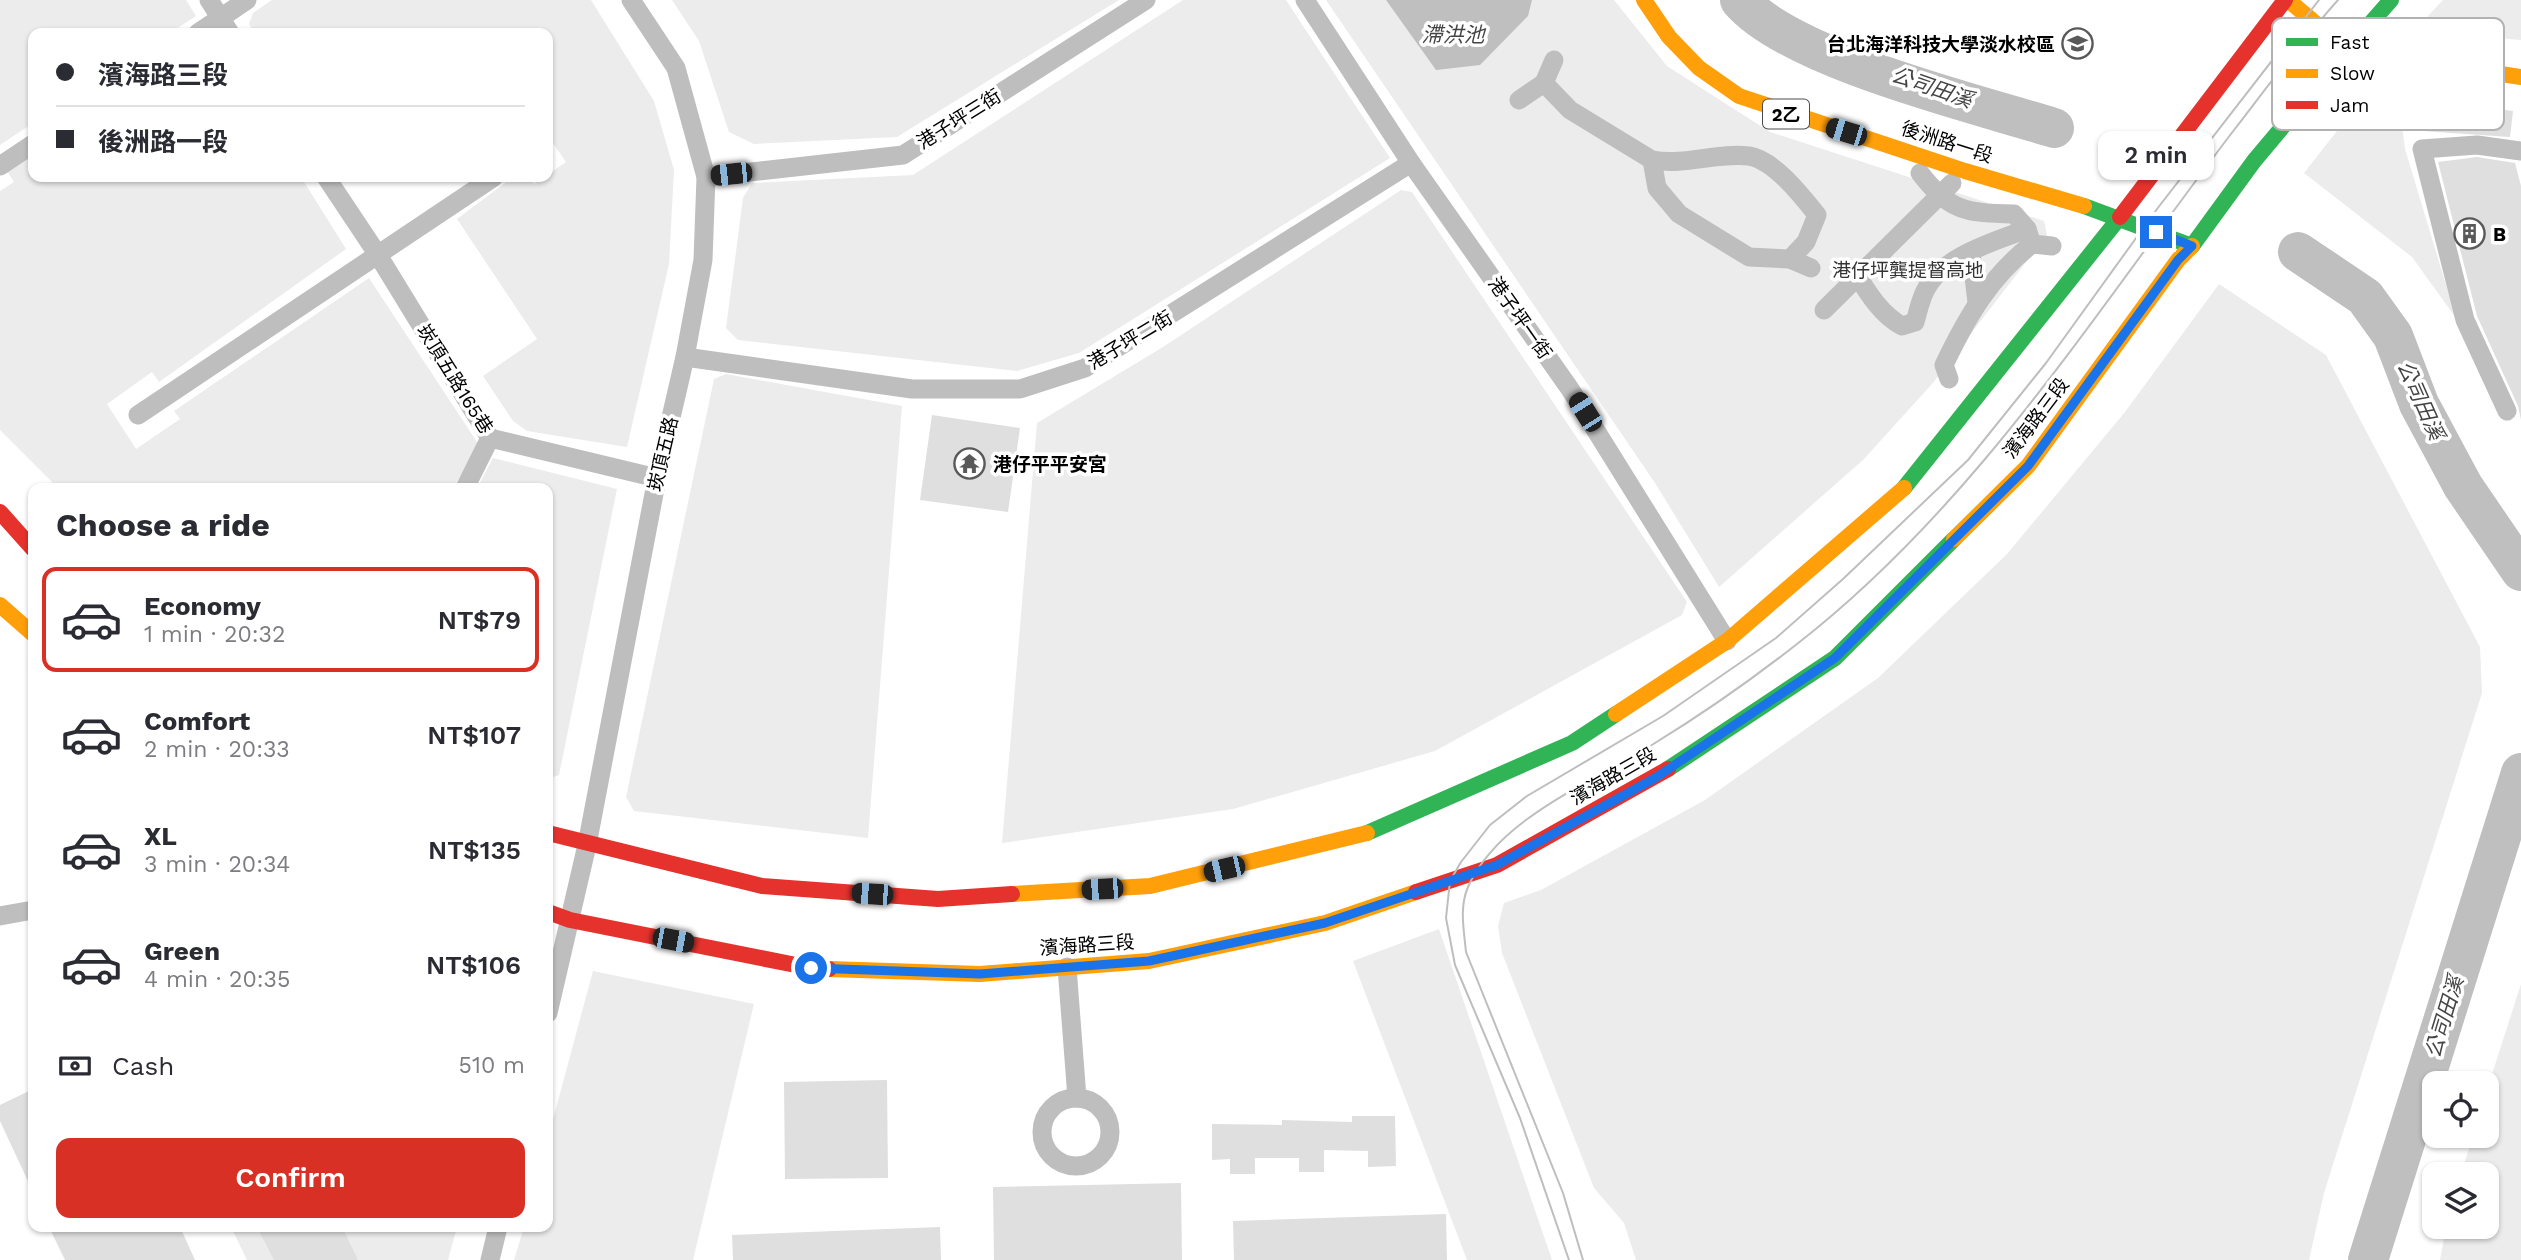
<!DOCTYPE html>
<meta charset="utf-8">
<style>
body{margin:0;font-family:"Work Sans","Noto Sans TC",sans-serif;background:#f7f7f7;color:#2b2b33;height:100vh;display:flex;flex-direction:column;font-size:26px;white-space:nowrap}
*{box-sizing:border-box;margin:0}
p{font-size:23px;color:#7c7c81}
.icon{flex:none;width:38px;height:38px;fill:none;stroke:currentColor;stroke-width:2;stroke-linecap:round;stroke-linejoin:round}
.map{position:relative;flex:1;overflow:hidden}
.side{position:absolute;left:28px;top:483px;width:525px;height:749px;display:flex;flex-direction:column;background:#fff;border-radius:14px;box-shadow:0 2px 5px #0004}
.side>*{flex:none}
.guide{position:absolute;left:28px;top:28px;width:525px;height:154px;border-radius:14px;box-shadow:0 2px 5px #0004;display:grid;align-content:center;height:154px;padding:0 28px;background:#fff}
.buttons{position:absolute;left:2422px;top:1071px;display:grid;gap:14px}
.buttons a{display:grid;place-items:center;width:77px;height:77px;border-radius:14px;background:#fff;box-shadow:0 2px 5px #0004;font-size:35px}
.end{position:absolute;width:32px;height:32px;margin:-16px;border:9px solid #1a73e8;background:#fff;box-shadow:0 0 0 4px #fff}
.from{border-radius:50%}
.bubble{position:absolute;height:49px;border-radius:14px;background:#fff;box-shadow:0 2px 5px #0004;font-size:23px;font-weight:600;line-height:49px;text-align:center}
.car{position:absolute;width:21px;height:42px;margin:-21px -10px;border-radius:9px;box-shadow:0 0 5px 2px #0007;background:linear-gradient(#222 24%,#8ab4d8 0 40%,#222 0 76%,#8ab4d8 0 86%,#222 0)}
.guide b{display:flex;align-items:center;gap:24px;height:66px;font-size:26px}
.guide b+b{border-top:2px solid #e1e1e2}
.guide i{width:18px;height:18px;background:#2b2b33}
ul{padding:0;list-style:none}
li{display:flex;align-items:center;gap:21px;height:105px;margin:0 14px 10px;padding:0 14px;border:4px solid transparent;border-radius:14px}
li div{flex:1}
li b{display:block;font-size:26px}
li em{font-style:normal;font-weight:600}
li.on{border-color:#d93025}
li>.icon{width:63px;height:63px;stroke-width:1.5}
h2{padding:0 28px;font-size:32px;line-height:84px}
.pay{display:flex;align-items:center;gap:18px;height:77px;padding:0 28px;font-size:26px}
.pay p{margin-inline-start:auto}
.action{display:flex;gap:14px;margin-top:auto;padding:14px 28px}
.action a{flex:1;height:80px;border-radius:14px;background:#d93025;color:#fff;font-size:28px;font-weight:600;line-height:80px;text-align:center}
.map>svg:first-child{display:block}
.green{fill:#ececec}
.water{fill:#bfbfbf}
.lines{fill:none;stroke-linecap:round;stroke-linejoin:round}
.river{stroke:#bfbfbf;stroke-width:40}
.building{fill:#dfdfdf}
.street{stroke:#bebebe;stroke-width:19}
.fast{stroke:#30b455;stroke-width:16}
.slow{stroke:#ff9f0a;stroke-width:16}
.jam{stroke:#e5322d;stroke-width:16}
.tram{stroke:#bebebe;stroke-width:2}
.route{stroke:#1a73e8;stroke-width:9}
.labels{text-anchor:middle;dominant-baseline:central;stroke-width:7;stroke-linejoin:round;paint-order:stroke}
.shield{fill:#fff;stroke:#4c4c4c;stroke-width:2}
.shield-label{font-size:18px;font-weight:bold;fill:#000}
.poi-label{font-size:19px;font-weight:bold;fill:#000;stroke:#fff;text-anchor:start}
.street-label{font-size:19px;fill:#000;stroke:#fff}
.park-label{font-size:19px;fill:#333;stroke:#fff}
.water-label{font-size:21px;font-style:italic;fill:#444;stroke:#fff}
.key{fill:#fff;stroke:#b2b2b2;stroke-width:2}
.key-label{font-size:19px;fill:#000}
</style>
<div class="map">
<svg width="2521" height="1260" viewBox="0 0 2521 1260">
<rect width="100%" height="100%" fill="#fff"/>
<!-- green -->
<g class="green">
<path d="M0,0H186L196,16L170,33H33V123L0,145Z"/>
<path d="M272,0H591L654,101L674,170L669,264L627,447L527,431L513,421L483,376L537,339L457,219L513,177H529L534,184L566,162L548,136V33H255L249,24L253,13Z"/>
<path d="M672,0H1119L897,137L754,144L729,132L699,41Z"/>
<path d="M1183,0H1286L1390,158L1079,353L1017,371L738,340L726,328L743,198L752,183L913,175Z"/>
<path d="M1326,0H1614L1667,66L1770,132L2044,221L2047,235L1932,384L1863,460L1719,587L1655,483Z"/>
<path d="M2443,0H2521V40L2414,31Z"/>
<path d="M2370,89L2398,94L2405,149L2456,318L2412,257L2304,173Z"/>
<path d="M33,155V177H301L346,249L159,382L152,372L107,404L136,449L180,419L174,411L369,278L479,445L453,488H58L0,430V191L14,182L7,171Z"/>
<path d="M1401,190L1412,192L1687,602L1682,615L1435,751L1233,809L1002,843L1037,423L1163,347Z"/>
<path d="M2219,284L2326,355L2480,647L2482,693L2324,1193L2309,1260H1636L1624,1223L1594,1188L1502,953L1498,926L1504,903L1541,890L1705,800L1878,678L2007,554L2125,412Z"/>
<path d="M726,374L902,406L868,838L634,811L626,797L714,379Z"/>
<path d="M493,458L617,489L559,775L548,779V488H477Z"/>
<path d="M1439,929L1552,1260H1467L1353,961Z"/>
<path d="M593,971L754,1004L693,1260H514L524,1227H548V1138Z"/>
<path d="M2521,984V1260H2440L2446,1227H2487V1174H2461L2473,1136H2487V1090Z"/>
<path d="M231,1227H457L448,1260H247Z"/>
</g>
<!-- water -->
<path class="water" d="M1386,0H1532L1528,16L1480,65L1436,70Z"/>
<g class="lines">
<!-- river -->
<g class="river">
<path d="M1740,0C1790,59 1977,104 2054,128"/>
<path d="M2298,252L2365,297L2393,336L2419,404L2463,486L2521,571"/>
<path d="M2368,1260L2521,773"/>
</g>
</g>
<!-- building -->
<g class="building">
<path d="M2412,98L2513,111L2510,137L2408,130Z"/>
<path d="M2477,157L2515,163L2521,186V420L2518,406L2477,316L2438,162Z"/>
<path d="M932,415L1020,428L1008,512L920,500Z"/>
<path d="M887,1080L888,1178L785,1179L784,1082Z"/>
<path d="M33,1089V1192L0,1121V1105Z"/>
<path d="M1352,1116H1395L1396,1166L1368,1167V1151L1324,1150V1172H1299V1158H1255V1174H1230V1159L1212,1160V1124L1282,1125V1120L1352,1122Z"/>
<path d="M1181,1183L1182,1260H994L993,1187Z"/>
<path d="M1446,1214L1447,1260H1234L1233,1221Z"/>
<path d="M49,1227H180L195,1260H65Z"/>
<path d="M257,1227H342L358,1260H274Z"/>
<path d="M940,1227L941,1260H733L732,1235Z"/>
</g>
<g class="lines">
<!-- street -->
<g class="street">
<path d="M209,0L230,33"/>
<path d="M1305,0L1411,163L1570,389L1727,641"/>
<path d="M198,33L247,0"/>
<path d="M1544,83L1554,60"/>
<path d="M1519,100L1544,83L1570,110L1652,160L1657,188L1679,214L1749,257L1790,259L1806,242L1817,215C1802,196 1774,160 1749,156C1717,152 1686,166 1652,160"/>
<path d="M0,166L33,144"/>
<path d="M1920,173C1950,212 1967,213 2014,214L2027,229"/>
<path d="M326,177L378,255L490,438L657,478"/>
<path d="M706,177L903,155L1146,0"/>
<path d="M1971,252L1977,302"/>
<path d="M1790,259L1811,268"/>
<path d="M1857,275C1869,295 1882,315 1902,326L1915,322C1918,312 1920,301 1925,291C1942,256 1993,242 2027,229L2032,244L2052,246"/>
<path d="M1824,310L1952,183"/>
<path d="M685,357L912,389H1020L1085,368L1411,163"/>
<path d="M1949,379L1944,365C1967,317 1990,277 2032,244"/>
<path d="M2507,411L2465,320L2422,149L2477,145L2521,151"/>
<path d="M138,415L494,177"/>
<path d="M465,488L490,438"/>
<path d="M0,916L33,910"/>
<path d="M1067,967L1077,1098"/>
<path d="M548,1013L587,845L657,478L685,357L703,260L706,177L676,68L631,0"/>
<circle cx="1076" cy="1132" r="34"/>
<path d="M490,1260L498,1227"/>
</g>
<!-- fast -->
<g class="fast">
<path d="M2347,50L2391,0"/>
<path d="M2084,206L2192,246L2254,161L2347,50"/>
<path d="M1904,488L2120,217"/>
<path d="M1668,769L1835,658L1954,539"/>
<path d="M1367,833L1572,743L1616,714"/>
</g>
<!-- slow -->
<g class="slow">
<path d="M1644,0L1669,37L1699,68L1739,96L1965,171L2084,206"/>
<path d="M2288,0L2347,50L2521,77"/>
<path d="M1954,539L2028,466L2178,260L2192,246"/>
<path d="M0,605L33,634"/>
<path d="M1616,714L1727,641L1904,488"/>
<path d="M1012,894L1150,886L1367,833"/>
<path d="M829,969L980,974L1149,961L1325,923L1416,892"/>
</g>
<!-- jam -->
<g class="jam">
<path d="M2120,217L2285,0"/>
<path d="M0,512L33,549"/>
<path d="M548,833L762,886L938,899L1012,894"/>
<path d="M1416,892L1497,865L1668,769"/>
<path d="M548,912L570,920L811,968L829,969"/>
</g>
<!-- tram -->
<g class="tram">
<path d="M1569,1260L1520,1118L1455,965L1446,918L1450,881L1461,862L1490,825L1527,796L1663,716L1776,638L1843,579L1968,460L2046,363L2157,209L2319,0"/>
<path d="M1583,1260L1563,1193L1466,952C1464,930 1459,908 1468,887C1499,817 1594,782 1655,743C1704,713 1751,680 1797,644C1977,504 2097,309 2234,130C2268,86 2301,41 2338,0"/>
</g>
</g>
<g class="lines">
<!-- route -->
<path class="route" d="M811,968L980,974L1149,961L1325,923L1497,865L1655,778L1835,658L2028,466L2178,260L2192,246L2156,232"/>
</g>
<!-- icons -->
<defs>
<symbol id="university-ring" viewBox="-11 -11 22 22"><circle r="9.5" fill="#fff" stroke="#595959" stroke-width="1.5"/><path d="M0-5L7-2L0 1L-7-2ZM-4 1L0 2.5L4 1V4Q0 6-4 4Z" fill="#595959"/></symbol>
<symbol id="building-ring" viewBox="-11 -11 22 22"><circle r="9.5" fill="#fff" stroke="#595959" stroke-width="1.5"/><path d="M-4-6H4V6H1V3H-1V6H-4ZM-2.5-4.3h1.7v1.8h-1.7ZM.8-4.3h1.7v1.8H.8ZM-2.5-1h1.7V.8h-1.7ZM.8-1h1.7V.8H.8Z" fill="#595959"/></symbol>
<symbol id="temple-ring" viewBox="-11 -11 22 22"><circle r="9.5" fill="#fff" stroke="#595959" stroke-width="1.5"/><path d="M0-6L5-2H3V0L6.5 2.5H4V6H1.5V3h-3V6H-4V2.5H-6.5L-3 0V-2H-5Z" fill="#595959"/></symbol>
</defs>
<g fill-rule="evenodd">
<use href="#university-ring" x="2060" y="26" width="35" height="35"/>
<use href="#building-ring" x="2452" y="216" width="35" height="35"/>
<use href="#temple-ring" x="952" y="446" width="35" height="35"/>
</g>
<g class="labels">
<!-- shield labels -->
<rect class="shield" x="1763" y="99.5" width="46" height="29" rx="5"/>
<g class="shield-label">
<text x="1786" y="114">2乙</text>
</g>
<!-- poi labels -->
<g class="poi-label">
<text x="2055" y="44" text-anchor="end">台北海洋科技大學淡水校區</text>
<text x="2493" y="234">B</text>
<text x="993" y="464">港仔平平安宮</text>
</g>
<!-- street labels -->
<g class="street-label">
<text transform="translate(959 119) rotate(-32)">港子坪三街</text>
<text transform="translate(1947 142) rotate(18)">後洲路一段</text>
<text transform="translate(1520 318) rotate(55)">港子坪一街</text>
<text transform="translate(1130 340) rotate(-31)">港子坪二街</text>
<text transform="translate(455 379) rotate(58)">崁頂五路165巷</text>
<text transform="translate(2036 418) rotate(-53)">濱海路三段</text>
<text transform="translate(663 454) rotate(-77)">崁頂五路</text>
<text transform="translate(1613 776) rotate(-30)">濱海路三段</text>
<text transform="translate(1087 945) rotate(-4)">濱海路三段</text>
</g>
<!-- park labels -->
<g class="park-label">
<text x="1908" y="270">港仔坪龔提督高地</text>
</g>
<!-- water labels -->
<g class="water-label">
<text x="1453" y="34">滯洪池</text>
<text transform="translate(1932 87) rotate(19)">公司田溪</text>
<text transform="translate(2421 400) rotate(66)">公司田溪</text>
<text transform="translate(2444 1017) rotate(-73)">公司田溪</text>
</g>
</g>
<!-- legend -->
<rect x="2272" y="18" width="232" height="112" rx="10" class="key"/>
<rect x="2286" y="38" width="32" height="8" fill="#30b455"/>
<rect x="2286" y="69" width="32" height="9" fill="#ff9f0a"/>
<rect x="2286" y="101" width="32" height="8" fill="#e5322d"/>
<g class="key-label">
<text x="2330" y="49">Fast</text>
<text x="2330" y="80">Slow</text>
<text x="2330" y="112">Jam</text>
</g>
</svg>
<div class="buttons">
<a><svg class="icon" aria-label="locate" viewBox="0 0 24 24"><circle cx="12" cy="12" r="6"/><path d="M12 2v4M12 18v4M2 12h4M18 12h4"/></svg></a>
<a><svg class="icon" aria-label="layers" viewBox="0 0 24 24"><path d="M12 4l9 5-9 5-9-5zM3 14l9 5 9-5"/></svg></a>
</div>
<i class="end from" style="left:811px;top:968px"></i>
<i class="end" style="left:2156px;top:232px"></i>
<div class="bubble" style="left:2098px;top:131px;width:116px">2 min</div>
<i class="car" style="left:1846px;top:132px;rotate:287deg"></i>
<i class="car" style="left:731px;top:174px;rotate:264deg"></i>
<i class="car" style="left:1585px;top:412px;rotate:328deg"></i>
<i class="car" style="left:1224px;top:869px;rotate:257deg"></i>
<i class="car" style="left:1102px;top:889px;rotate:267deg"></i>
<i class="car" style="left:872px;top:894px;rotate:274deg"></i>
<i class="car" style="left:673px;top:940px;rotate:101deg"></i>
<div class="guide">
<b><i class="from"></i>濱海路三段</b>
<b><i></i>後洲路一段</b>
</div>
<section class="side">
<h2>Choose a ride</h2>
<ul>
<li class="on"><svg class="icon" aria-label="car" viewBox="0 0 24 24"><path d="M5 17H2v-5l4-1 3-4h7l3 4 3 1v5h-3M9 17h6M6 11h13"/><circle cx="7" cy="17" r="2"/><circle cx="17" cy="17" r="2"/></svg><div><b>Economy</b><p>1 min · 20:32</p></div><em>NT$79</em></li>
<li><svg class="icon" aria-label="car" viewBox="0 0 24 24"><path d="M5 17H2v-5l4-1 3-4h7l3 4 3 1v5h-3M9 17h6M6 11h13"/><circle cx="7" cy="17" r="2"/><circle cx="17" cy="17" r="2"/></svg><div><b>Comfort</b><p>2 min · 20:33</p></div><em>NT$107</em></li>
<li><svg class="icon" aria-label="car" viewBox="0 0 24 24"><path d="M5 17H2v-5l4-1 3-4h7l3 4 3 1v5h-3M9 17h6M6 11h13"/><circle cx="7" cy="17" r="2"/><circle cx="17" cy="17" r="2"/></svg><div><b>XL</b><p>3 min · 20:34</p></div><em>NT$135</em></li>
<li><svg class="icon" aria-label="car" viewBox="0 0 24 24"><path d="M5 17H2v-5l4-1 3-4h7l3 4 3 1v5h-3M9 17h6M6 11h13"/><circle cx="7" cy="17" r="2"/><circle cx="17" cy="17" r="2"/></svg><div><b>Green</b><p>4 min · 20:35</p></div><em>NT$106</em></li>
</ul>
<div class="pay"><svg class="icon" aria-label="cash" viewBox="0 0 24 24"><path d="M3 7h18v10H3z"/><circle cx="12" cy="12" r="2"/></svg>Cash<p>510 m</p></div>
<div class="action"><a>Confirm</a></div>
</section>
</div>
